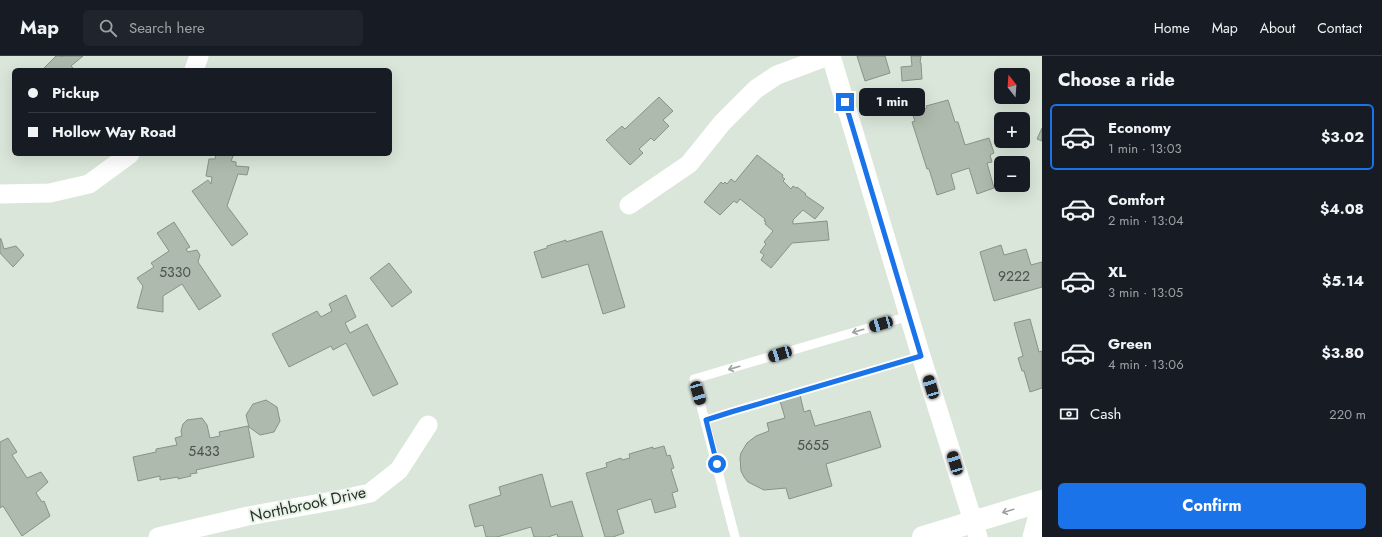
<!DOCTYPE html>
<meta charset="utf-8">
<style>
body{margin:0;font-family:Jost,sans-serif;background:#20242c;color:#f1f3f6;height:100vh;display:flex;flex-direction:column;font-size:15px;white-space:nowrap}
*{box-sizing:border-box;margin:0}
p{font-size:13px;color:#9ea1a6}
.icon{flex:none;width:22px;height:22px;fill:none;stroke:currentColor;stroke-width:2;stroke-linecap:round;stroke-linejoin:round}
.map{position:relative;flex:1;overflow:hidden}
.panel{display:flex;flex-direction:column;background:#171b24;width:340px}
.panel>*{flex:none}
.guide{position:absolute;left:12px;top:12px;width:380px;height:88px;border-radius:6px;box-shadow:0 4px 16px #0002;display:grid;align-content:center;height:88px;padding:0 16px;background:#171b24}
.needle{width:26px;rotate:343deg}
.tools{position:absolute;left:994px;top:12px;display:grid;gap:8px}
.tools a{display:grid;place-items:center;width:36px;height:36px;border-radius:6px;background:#171b24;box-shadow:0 4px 16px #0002;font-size:20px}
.end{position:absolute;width:18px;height:18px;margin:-9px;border:5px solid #1a73e8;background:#fff;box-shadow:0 0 0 2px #fff}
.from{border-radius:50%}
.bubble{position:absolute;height:28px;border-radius:6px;background:#171b24;box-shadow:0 4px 16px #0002;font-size:13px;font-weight:700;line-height:28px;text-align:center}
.car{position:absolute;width:12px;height:24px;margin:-12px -6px;border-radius:5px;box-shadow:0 0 3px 1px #0007;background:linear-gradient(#222 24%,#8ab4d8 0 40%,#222 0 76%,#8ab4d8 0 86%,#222 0)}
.guide b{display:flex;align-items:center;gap:14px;height:38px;font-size:15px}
.guide b+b{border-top:1px solid #363941}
.guide i{width:10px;height:10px;background:#f1f3f6}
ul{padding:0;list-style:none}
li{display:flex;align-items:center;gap:12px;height:66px;margin:0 8px 6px;padding:0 8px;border:2px solid transparent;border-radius:6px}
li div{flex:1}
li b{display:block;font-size:15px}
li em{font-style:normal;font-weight:700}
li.on{border-color:#1a73e8}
li>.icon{width:36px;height:36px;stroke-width:1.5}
h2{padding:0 16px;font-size:18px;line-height:48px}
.pay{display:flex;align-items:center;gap:10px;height:44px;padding:0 16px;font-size:15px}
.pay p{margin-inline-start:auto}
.cta{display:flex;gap:8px;margin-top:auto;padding:8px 16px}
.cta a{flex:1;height:46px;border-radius:6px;background:#1a73e8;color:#fff;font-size:16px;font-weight:700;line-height:46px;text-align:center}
header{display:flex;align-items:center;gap:24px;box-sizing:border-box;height:56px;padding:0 20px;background:#171b24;border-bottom:1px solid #363941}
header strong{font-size:19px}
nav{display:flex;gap:22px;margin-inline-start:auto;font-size:14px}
.search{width:280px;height:36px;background:#20242c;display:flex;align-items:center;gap:10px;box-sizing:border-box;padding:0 14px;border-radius:6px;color:#9ea1a6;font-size:15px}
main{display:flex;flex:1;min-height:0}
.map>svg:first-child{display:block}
.building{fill:#aebaae;stroke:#889387}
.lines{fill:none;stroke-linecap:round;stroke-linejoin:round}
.lane{stroke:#fff;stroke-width:9}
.street{stroke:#fff;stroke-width:19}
.primary{stroke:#fff;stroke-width:22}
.oneway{stroke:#9fa19f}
.route{stroke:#1a73e8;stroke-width:5}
.labels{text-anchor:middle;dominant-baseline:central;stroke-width:4;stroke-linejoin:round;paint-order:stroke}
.number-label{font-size:14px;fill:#4b524b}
.street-label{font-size:16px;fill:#2a2f2a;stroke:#e8f3e7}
</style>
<header>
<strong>Map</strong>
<div class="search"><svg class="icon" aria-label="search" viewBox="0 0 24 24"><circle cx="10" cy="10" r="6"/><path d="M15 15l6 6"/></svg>Search here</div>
<nav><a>Home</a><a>Map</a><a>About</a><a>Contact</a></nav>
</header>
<main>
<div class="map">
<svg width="1042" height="481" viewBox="0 0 1042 481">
<rect width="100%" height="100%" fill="#dae6da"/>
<!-- building -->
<g class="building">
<path d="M56,0H60L62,1L63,0H83L71,10L73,12L70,14H42Z"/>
<path d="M857,0H885L890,17L865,25Z"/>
<path d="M911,0H921L920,7H921L922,23L902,25L901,11L912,10Z"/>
<path d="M659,41L673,55L663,64L669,70L654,85L651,82L639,93L643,97L630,109L606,84L622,70L625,73Z"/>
<path d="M948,44L955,66H958L965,89L989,82L994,97L990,99L992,106L987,107L994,132L977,138L969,112L951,118L955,133L937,139L929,113H927L912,66L915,65L912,57L927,52L926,50Z"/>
<path d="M1042,72V85L1037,83Z"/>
<path d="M216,98H234L231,105L236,106V110L249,111L247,119L238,118L227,150L248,178L232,190L192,135L208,124L211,128L212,121L206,120L209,103H215Z"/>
<path d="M757,99L783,119L782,121L785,123L783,125L791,133L793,130L796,132L797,131L806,138L805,139L824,152L815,163L803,154L793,164V168L827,165L829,184L792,187L771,212L761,204L764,199L760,196L766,188L764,186L773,175L765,168L766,166L764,165L765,163L740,143L737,147L734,145L720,159L704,146L721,126L723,128L725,126L727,128L731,123L735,126Z"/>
<path d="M174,166L190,191L186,193L188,196L197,194L200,199L198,206L221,240L199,254L182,228L163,240V256L137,252L143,230L137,222L154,211L151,207L169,195L157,177Z"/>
<path d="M602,175L625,251L603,258L588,208L542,222L534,196L547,192V190L566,184V186Z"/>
<path d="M0,182L1,183L4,193L16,190L24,199L13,211L0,197Z"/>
<path d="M1001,189L1004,199L1026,193L1031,209L1042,206V231L994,245L980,196Z"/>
<path d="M389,207L412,236L392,251L370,222Z"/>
<path d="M346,239L356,261L345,267L350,277L367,268L398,328L373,340L346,287L333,294L331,290L289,311L272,278L317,255L321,261L332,255L329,248Z"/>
<path d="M1030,263L1039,296L1042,295V332L1030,336L1024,315H1022L1018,302L1023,300L1014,267Z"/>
<path d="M800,339L804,356L810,354L815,370L870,355L881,391L826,408L832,430L789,443L786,432L764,434L748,426L744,421L741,415L740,402L741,397L747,387L756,380L769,375L767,367L785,362L780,345Z"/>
<path d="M266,344L277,351L280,365L274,376L260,379L249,371L246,359L253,348Z"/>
<path d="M202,362L207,369L210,382L220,380L219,376L248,370L254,401L196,414L197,417L190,418L191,420L178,423V421L160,424V420L138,425L133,401L156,396V393L177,389L175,382L182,380L181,375L183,368L187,364Z"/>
<path d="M8,382L17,396L12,399L27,422L41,416L48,426L36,437L42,446L44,445L50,460L22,480L3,450L0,452V386Z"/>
<path d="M664,390L667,400L670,399L674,412L671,413L678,435L672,437L676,451L655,457L651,443L617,454L624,477L613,481H605L586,417L607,411L606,407L621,402L622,404L630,402L629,398L653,391V393Z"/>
<path d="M542,418L551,451L572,445L583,481H558L557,478L548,481H534L531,471L497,481H486L483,469L475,471L469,449L501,439L499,431Z"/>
</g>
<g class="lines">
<!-- lane -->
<g class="lane">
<path d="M706,364L731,356L921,300"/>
<path d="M735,481L694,323L909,260"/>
</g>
<!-- street -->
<g class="street">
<path d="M831,0L921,300L978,481"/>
<path d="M194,14L199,0"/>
<path d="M0,138L50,137L89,128L130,98"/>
<path d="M629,149L689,108L722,67L756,33L777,19L828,0"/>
<path d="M158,481L248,460L338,444L370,437L399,414L428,369"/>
<path d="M1032,481L1042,445"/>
</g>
<!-- primary -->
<g class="primary">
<path d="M923,481L1042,445"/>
<path d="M1040,481H1042"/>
</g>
</g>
<!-- one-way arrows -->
<defs><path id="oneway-shaft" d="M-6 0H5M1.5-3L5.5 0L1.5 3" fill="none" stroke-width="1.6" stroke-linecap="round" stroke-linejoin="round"/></defs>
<g class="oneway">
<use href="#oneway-shaft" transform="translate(858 275) rotate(164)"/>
<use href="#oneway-shaft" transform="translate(734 312) rotate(164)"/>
<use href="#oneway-shaft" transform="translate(1008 455) rotate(163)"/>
</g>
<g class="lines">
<!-- route -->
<path class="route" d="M717,408L706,364L731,356L921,300L845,46"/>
</g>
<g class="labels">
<!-- number labels -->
<g class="number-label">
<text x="175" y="216">5330</text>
<text x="1014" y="220">9222</text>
<text x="813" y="389">5655</text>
<text x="204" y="395">5433</text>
</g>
<!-- street labels -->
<g class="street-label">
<text transform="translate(308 448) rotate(-12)">Northbrook Drive</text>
</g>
</g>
</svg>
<div class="tools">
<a><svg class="needle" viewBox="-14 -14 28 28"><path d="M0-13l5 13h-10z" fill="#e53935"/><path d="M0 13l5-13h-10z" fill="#9ea1a6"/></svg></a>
<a>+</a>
<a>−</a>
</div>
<i class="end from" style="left:717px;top:408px"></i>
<i class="end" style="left:845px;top:46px"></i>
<div class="bubble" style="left:859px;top:32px;width:66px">1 min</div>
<i class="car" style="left:881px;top:268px;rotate:254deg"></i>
<i class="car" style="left:780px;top:298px;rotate:253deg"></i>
<i class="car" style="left:931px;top:331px;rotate:343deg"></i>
<i class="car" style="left:698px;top:337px;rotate:164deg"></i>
<i class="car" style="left:955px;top:407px;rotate:343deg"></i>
<div class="guide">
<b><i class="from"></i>Pickup</b>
<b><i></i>Hollow Way Road</b>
</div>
</div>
<section class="panel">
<h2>Choose a ride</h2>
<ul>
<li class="on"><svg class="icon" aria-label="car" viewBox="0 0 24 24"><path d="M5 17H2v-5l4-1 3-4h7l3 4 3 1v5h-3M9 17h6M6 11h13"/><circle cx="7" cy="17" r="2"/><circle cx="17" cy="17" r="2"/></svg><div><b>Economy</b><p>1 min · 13:03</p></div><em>$3.02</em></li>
<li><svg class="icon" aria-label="car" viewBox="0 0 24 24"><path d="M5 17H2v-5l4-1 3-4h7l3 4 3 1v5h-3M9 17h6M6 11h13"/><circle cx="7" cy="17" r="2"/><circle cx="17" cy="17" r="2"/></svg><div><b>Comfort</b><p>2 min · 13:04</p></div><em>$4.08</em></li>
<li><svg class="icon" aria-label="car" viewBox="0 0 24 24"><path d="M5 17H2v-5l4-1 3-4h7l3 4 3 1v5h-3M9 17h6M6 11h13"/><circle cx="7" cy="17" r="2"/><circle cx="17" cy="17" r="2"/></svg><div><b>XL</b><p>3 min · 13:05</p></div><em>$5.14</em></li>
<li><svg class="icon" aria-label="car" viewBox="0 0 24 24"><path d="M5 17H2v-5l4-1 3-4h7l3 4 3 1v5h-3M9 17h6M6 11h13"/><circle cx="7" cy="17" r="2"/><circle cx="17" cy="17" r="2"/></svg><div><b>Green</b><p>4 min · 13:06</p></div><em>$3.80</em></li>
</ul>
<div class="pay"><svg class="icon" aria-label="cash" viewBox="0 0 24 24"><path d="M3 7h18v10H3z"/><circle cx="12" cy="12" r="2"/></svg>Cash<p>220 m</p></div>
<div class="cta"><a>Confirm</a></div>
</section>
</main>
